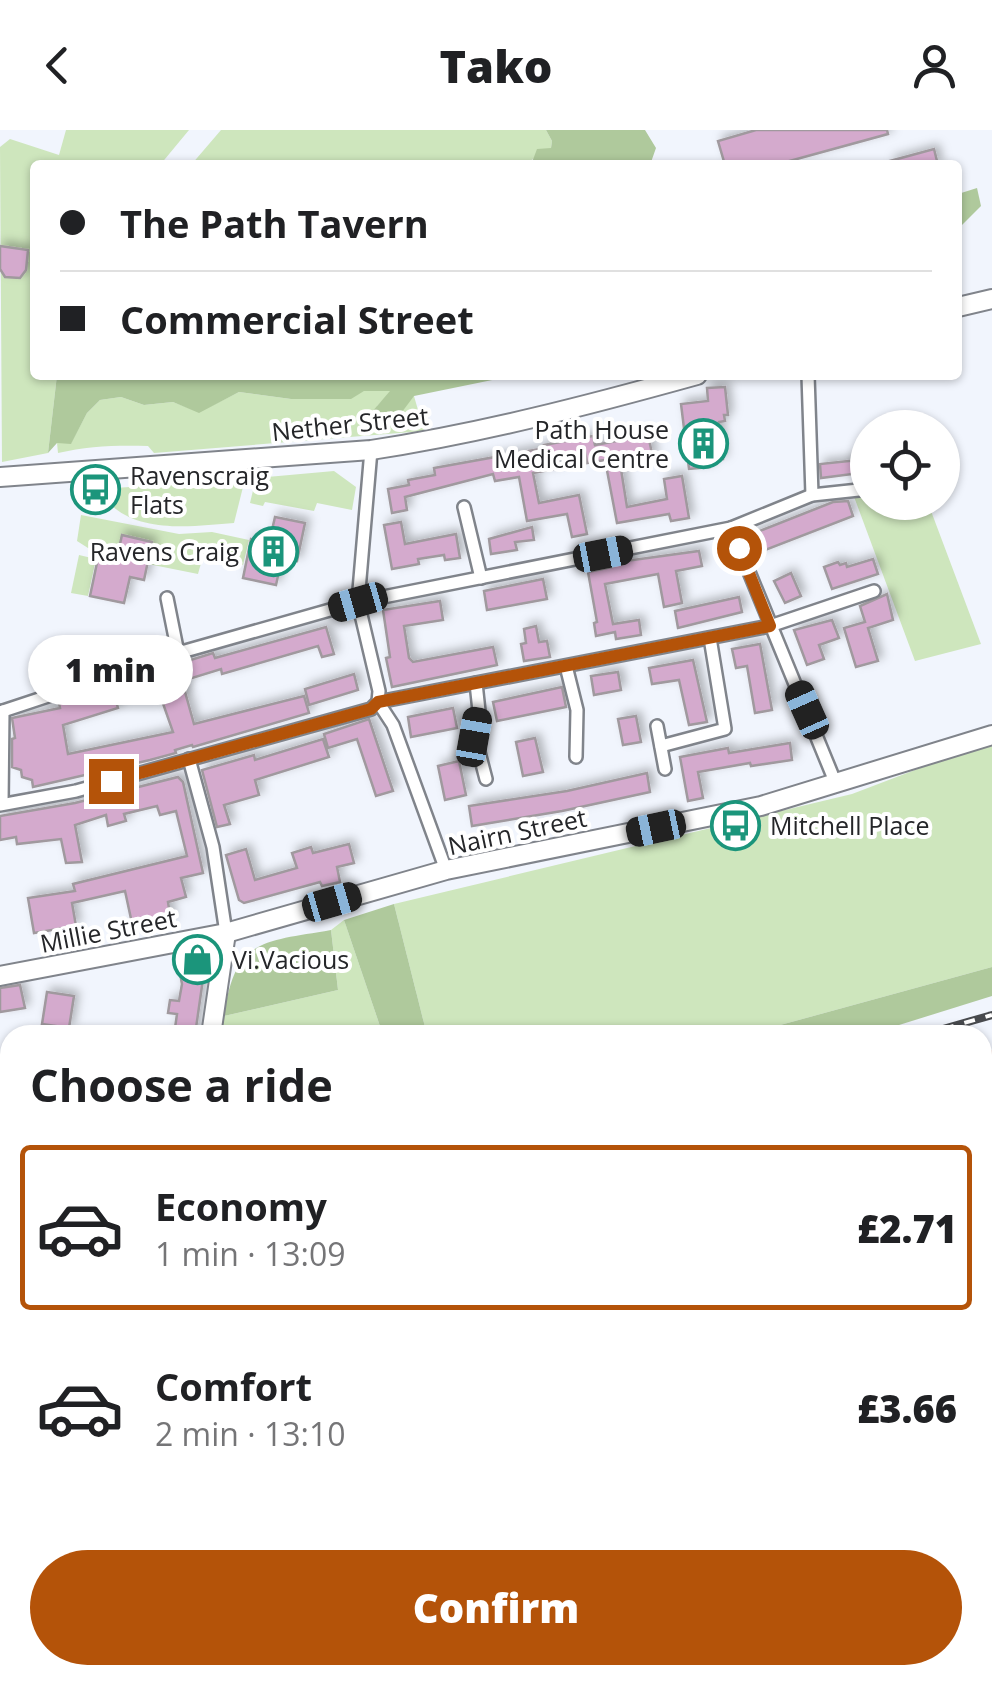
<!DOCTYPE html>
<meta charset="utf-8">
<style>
body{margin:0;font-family:"Open Sans",sans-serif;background:#f2f2f2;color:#202124;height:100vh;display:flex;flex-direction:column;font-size:38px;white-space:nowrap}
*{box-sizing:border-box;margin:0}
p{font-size:32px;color:#757577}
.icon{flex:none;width:55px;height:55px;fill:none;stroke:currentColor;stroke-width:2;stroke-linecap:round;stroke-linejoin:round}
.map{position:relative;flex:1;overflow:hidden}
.drawer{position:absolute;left:0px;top:895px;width:992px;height:660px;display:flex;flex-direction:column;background:#fff;border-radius:30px 30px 0 0;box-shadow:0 2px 8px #0004}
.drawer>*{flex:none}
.hud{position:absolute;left:30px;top:30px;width:932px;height:220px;border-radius:10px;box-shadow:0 2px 8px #0004;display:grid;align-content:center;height:220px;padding:0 30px;background:#fff}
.controls{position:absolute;left:850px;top:280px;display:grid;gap:20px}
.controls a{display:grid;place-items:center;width:110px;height:110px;border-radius:50%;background:#fff;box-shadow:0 2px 8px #0004;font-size:50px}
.end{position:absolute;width:45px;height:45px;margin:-22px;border:12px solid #b45309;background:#fff;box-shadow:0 0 0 5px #fff}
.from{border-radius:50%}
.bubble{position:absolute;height:70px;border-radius:35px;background:#fff;box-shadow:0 2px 8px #0004;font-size:32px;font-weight:800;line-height:70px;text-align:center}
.car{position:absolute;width:30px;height:60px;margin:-30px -15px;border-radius:12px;box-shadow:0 0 8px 2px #0007;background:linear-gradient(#222 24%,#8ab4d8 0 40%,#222 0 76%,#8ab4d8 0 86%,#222 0)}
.hud b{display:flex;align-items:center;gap:35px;height:95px;font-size:38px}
.hud b+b{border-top:2px solid #e0e0e0}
.hud i{width:25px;height:25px;background:#202124}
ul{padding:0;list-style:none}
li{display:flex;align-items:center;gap:30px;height:165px;margin:0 20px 15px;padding:0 10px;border:5px solid transparent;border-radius:10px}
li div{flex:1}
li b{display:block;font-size:38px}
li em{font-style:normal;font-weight:800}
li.on{border-color:#b45309}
li>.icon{width:90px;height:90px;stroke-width:1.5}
h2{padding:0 30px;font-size:45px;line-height:120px}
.cta{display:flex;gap:20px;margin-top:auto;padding:20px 30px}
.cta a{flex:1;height:115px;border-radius:60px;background:#b45309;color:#fff;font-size:40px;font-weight:800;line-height:115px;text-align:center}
header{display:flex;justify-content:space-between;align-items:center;height:130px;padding:0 30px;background:#fff;font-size:45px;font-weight:800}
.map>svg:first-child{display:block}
.industrial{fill:#ffe5de}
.green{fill:#cee6bd}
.forest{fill:#afc99c}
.building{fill:#d4aacd;stroke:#a0999e;stroke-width:2.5;filter:url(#shadow)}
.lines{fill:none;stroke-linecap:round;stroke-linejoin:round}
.street-casing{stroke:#80848b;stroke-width:16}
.secondary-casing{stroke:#80848b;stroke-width:22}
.primary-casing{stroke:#80848b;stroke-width:22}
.street{stroke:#fff;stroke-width:11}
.secondary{stroke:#fff;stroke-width:18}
.primary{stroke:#fff;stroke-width:18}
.rail-casing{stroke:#484a4e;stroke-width:8}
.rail{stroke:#fff;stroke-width:4;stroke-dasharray:11;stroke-linecap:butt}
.route{stroke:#b45309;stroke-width:12}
.labels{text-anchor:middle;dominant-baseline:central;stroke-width:8;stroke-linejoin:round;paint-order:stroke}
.street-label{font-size:25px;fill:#252629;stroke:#fff}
.poi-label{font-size:25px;fill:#252629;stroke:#fff;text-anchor:start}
</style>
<header><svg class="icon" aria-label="back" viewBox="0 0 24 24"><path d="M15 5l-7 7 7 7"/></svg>Tako<svg class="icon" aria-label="person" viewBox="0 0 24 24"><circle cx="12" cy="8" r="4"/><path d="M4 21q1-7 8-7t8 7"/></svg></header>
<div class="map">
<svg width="992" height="1555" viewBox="0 0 992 1555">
<defs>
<filter id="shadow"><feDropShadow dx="4.5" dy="-4.5" stdDeviation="5" flood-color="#0004"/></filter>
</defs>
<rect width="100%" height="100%" fill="#f1f5fd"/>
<!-- industrial -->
<g class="industrial">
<path d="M992,920V1279L983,1283L982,923Z"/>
<path d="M0,978L10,981V1080L0,1079Z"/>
<path d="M0,1106H10V1200L0,1190Z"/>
<path d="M992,1305V1555H905L884,1545H982V1308Z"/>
<path d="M377,1545H735L733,1555H377Z"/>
</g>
<!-- green -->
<g class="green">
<path d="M66,0H189L160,35H35V245H57L48,323L2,332L0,17L10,9L59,25Z"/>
<path d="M221,0H546L552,11L551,18L530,31L531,35H191Z"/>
<path d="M364,261H392L377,276L414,266L424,301L154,323L148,316C117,315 88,316 58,323L57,313H71L87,283L100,270L121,267L144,275L173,272L199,282L239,262L291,269Z"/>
<path d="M334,341L356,357L352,380L317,373L314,381L265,372L263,376L250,373L256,348Z"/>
<path d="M245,349L234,393C195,396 142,404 111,375L115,358Z"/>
<path d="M853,364H867L868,372L928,373L981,514L915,531Z"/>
<path d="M81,385L179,404L212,402L249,410L243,435L203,426L198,444L148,434L152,412L122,405L118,425L88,418L77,411Z"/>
<path d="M79,425L96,429L88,466L71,463Z"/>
<path d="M992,616V837L744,905H427L394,774L852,664L936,632Z"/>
<path d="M344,790L383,905H221L224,886L338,860L331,800Z"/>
</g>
<!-- forest -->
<g class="forest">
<path d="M546,0H645L656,18L650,35H531L537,19L551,18L552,11Z"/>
<path d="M977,58L981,76L958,99V64Z"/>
<path d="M57,245H502V248L414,266L399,286L379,289L371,283L390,261H364L351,269H291L239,262L199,283L173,272L144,275L121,267L100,270L87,283L71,314L57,313L48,323Z"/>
<path d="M394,774L427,905H383L344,790Z"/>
<path d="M331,800L338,860L224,886C235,808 263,812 331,800Z"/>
<path d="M992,837V866L867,905H744Z"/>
</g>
<!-- building -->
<g class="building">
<path d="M756,0H887L888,4L775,35H725L718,11Z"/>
<path d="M934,19L938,35H891L890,31Z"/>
<path d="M0,116L28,120L26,140L20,148L5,147L0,139Z"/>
<path d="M725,257L728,285H724L725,291L719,292L723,329L710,330V337L689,339L681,274L708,271L707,258Z"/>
<path d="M648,305L653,328L620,333L627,377L667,369L664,349L682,346L689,388L671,391L669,384L617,393L605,330L587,333L585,322L557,327L560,338L533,343L539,373L579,365L587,404L572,407L567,384L527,391L519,347L495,351L493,344L405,367L407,380L392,383L388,359L409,355L408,350L435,345L434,338L545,318L544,315L593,306L595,315Z"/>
<path d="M868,329V342L821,348L820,334Z"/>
<path d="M848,371L853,386L755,424L749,409L752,404L833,372Z"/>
<path d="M275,387L305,393L297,431L282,428L276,455L243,448L251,409L269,413Z"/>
<path d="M401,392L405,414L456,404L460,428L445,430L444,425L418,429L419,434L392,439L384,395Z"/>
<path d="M532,397L534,410L515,412L517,420L491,424L489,409Z"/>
<path d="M122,405L152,412L144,450L130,447L124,473L90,466L98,428L116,432Z"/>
<path d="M699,421L702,436L676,441L682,473L664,477L658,444L605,454L613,494L639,490L641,505L616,509L615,502L596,506L594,493L597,492L588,442L612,437L611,433Z"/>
<path d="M873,429L878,444L832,459L824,437L838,432L840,435L846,433L847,437Z"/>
<path d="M791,443L801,466L785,473L774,451Z"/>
<path d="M543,449L547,469L487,480L484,461Z"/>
<path d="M887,464L893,490L868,498L878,531L856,537L844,498L865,492L860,476Z"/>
<path d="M739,467L742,482L678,498L675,481Z"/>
<path d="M440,471L443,490L404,496L409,528L413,532L493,517L497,535L392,557L386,528L390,527L383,480Z"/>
<path d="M832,490L839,508L819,515L824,529L807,535L794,500Z"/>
<path d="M536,496L539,512L547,511L550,527L524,531L521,514L526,513L524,499Z"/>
<path d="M326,497L334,524L322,527L318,516L222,544L221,539L182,551L194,594L304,566L309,583L193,617L192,615L175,620L176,623L150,630L33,657L32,650L22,647L21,640L12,637V609L15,608L12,588L60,578L59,573L112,558L118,578L63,595L68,624L173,602L152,542L213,523L215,528Z"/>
<path d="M760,514L772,580L755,583L747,536L736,538L732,519Z"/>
<path d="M693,530L707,592L689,595L679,550L652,554L649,538Z"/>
<path d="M618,542L621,560L594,565L591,546Z"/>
<path d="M354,544L358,560L309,575L305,559Z"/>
<path d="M562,557L566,577L497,591L493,572Z"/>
<path d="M453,578L457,598L411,607L408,587Z"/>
<path d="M636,586L641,612L623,615L618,589Z"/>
<path d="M369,589L393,661L376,666L357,609L328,618L324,604Z"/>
<path d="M535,608L543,642L523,646L516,612Z"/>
<path d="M323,609L329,627L255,650L259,665L224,675L230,694L217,697L202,640L254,625L255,630Z"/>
<path d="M790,613L792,630L751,636L750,633L698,642L703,668L688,671L680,627L728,618L729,623Z"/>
<path d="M459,631L466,665L445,670L438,636Z"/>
<path d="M647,643L650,662L562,681L472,696L469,676L567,661Z"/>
<path d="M178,647L183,652L203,743L181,748L186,767L168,772L171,792L133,798L125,761L72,773L76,796L34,803L28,768L75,761L73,754L187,726L176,681L160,685L157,676L124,684L126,691L108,696L106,685L75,695L82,732L66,733L61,709L17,714L16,707L0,710V686L75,673Z"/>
<path d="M349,714L354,733L337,737L340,752L322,756L320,752L244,773L239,770L226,725L246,719L255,750L297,738L292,723L311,717L313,723Z"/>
<path d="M207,821L195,905H174L177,884L168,883L170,870L179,871L182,854L177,827Z"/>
<path d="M20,855L25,878L0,882V858Z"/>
<path d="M47,862L74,866L69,898L42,894Z"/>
</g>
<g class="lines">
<defs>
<g id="street">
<path d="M808,245L812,365"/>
<path d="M371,320L358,472L379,561L378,572"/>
<path d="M464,377L481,448"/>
<path d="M731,398L836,654"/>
<path d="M167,468L178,523"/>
<path d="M566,536L577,580L576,627"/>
<path d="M476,553L479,581L475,607L486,649"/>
<path d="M378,572L393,595L446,740"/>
<path d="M0,582L178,523L358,472L731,398L812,365L868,359"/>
<path d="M657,596L665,639"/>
<path d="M661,616L725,599L710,508"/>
<path d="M189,629L213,717L226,803"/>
<path d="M2,674L3,581"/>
<path d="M0,675L76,661L371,579L378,572L770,496L874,461"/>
<path d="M982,1300L992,1297"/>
<path d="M0,1384L10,1376"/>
<path d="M0,1489L10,1486"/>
<path d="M177,1545L178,1555"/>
<path d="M867,1545L883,1555"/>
<path d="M315,1555V1545"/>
<path d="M723,1555L724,1545"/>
</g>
<g id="secondary">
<path d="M0,846L226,803L446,740L761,676L992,605"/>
<path d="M211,905L226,803"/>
<path d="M0,1273L10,1274"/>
</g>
<g id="primary">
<path d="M958,177L992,169"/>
<path d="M0,347L371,320C482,303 589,275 697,245"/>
</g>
</defs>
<!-- street casing -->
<use href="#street" class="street-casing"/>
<!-- secondary casing -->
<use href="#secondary" class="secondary-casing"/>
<!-- primary casing -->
<use href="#primary" class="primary-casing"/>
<!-- street -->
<use href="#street" class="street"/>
<!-- secondary -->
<use href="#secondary" class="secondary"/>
<!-- primary -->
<use href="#primary" class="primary"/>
<defs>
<g id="rail">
<path d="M922,905L992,885"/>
<path d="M0,1095L10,1096"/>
</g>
</defs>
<!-- rail casing -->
<use href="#rail" class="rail-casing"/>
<!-- rail -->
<use href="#rail" class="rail"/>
</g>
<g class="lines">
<!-- route -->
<path class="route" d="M111,651L371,579L378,572L770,496L739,418"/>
</g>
<!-- icons -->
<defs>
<symbol id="building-ring" viewBox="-11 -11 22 22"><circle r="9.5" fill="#fff" stroke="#1b957b" stroke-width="1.5"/><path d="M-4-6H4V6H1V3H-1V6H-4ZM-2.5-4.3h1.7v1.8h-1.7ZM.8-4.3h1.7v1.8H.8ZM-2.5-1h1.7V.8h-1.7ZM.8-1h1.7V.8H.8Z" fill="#1b957b"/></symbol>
<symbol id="bus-ring" viewBox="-11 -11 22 22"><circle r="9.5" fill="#fff" stroke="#1b957b" stroke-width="1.5"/><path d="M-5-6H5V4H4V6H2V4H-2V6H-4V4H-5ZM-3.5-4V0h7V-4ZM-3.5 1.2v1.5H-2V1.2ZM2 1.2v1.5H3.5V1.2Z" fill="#1b957b"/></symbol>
<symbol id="shop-ring" viewBox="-11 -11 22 22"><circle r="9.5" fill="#fff" stroke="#1b957b" stroke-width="1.5"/><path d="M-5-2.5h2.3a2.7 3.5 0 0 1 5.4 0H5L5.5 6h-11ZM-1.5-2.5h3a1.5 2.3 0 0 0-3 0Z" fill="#1b957b"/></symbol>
</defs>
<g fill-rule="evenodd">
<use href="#building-ring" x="676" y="286" width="55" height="55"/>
<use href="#bus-ring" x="68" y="332" width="55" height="55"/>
<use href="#building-ring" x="246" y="394" width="55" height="55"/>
<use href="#bus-ring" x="708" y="668" width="55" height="55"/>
<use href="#shop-ring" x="170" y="802" width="55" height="55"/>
</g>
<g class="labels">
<!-- street labels -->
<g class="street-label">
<text transform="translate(350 293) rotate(-6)">Nether Street</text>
<text transform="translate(517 701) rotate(-12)">Nairn Street</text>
<text transform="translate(108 800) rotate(-11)">Millie Street</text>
</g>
<!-- poi labels -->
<g class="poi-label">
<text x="669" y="299" text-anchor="end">Path House<tspan x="669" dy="29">Medical Centre</tspan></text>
<text x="130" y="345">Ravenscraig<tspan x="130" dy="29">Flats</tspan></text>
<text x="239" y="421" text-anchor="end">Ravens Craig</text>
<text x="770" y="695">Mitchell Place</text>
<text x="232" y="829">Vi.Vacious</text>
</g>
</g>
</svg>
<div class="controls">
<a><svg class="icon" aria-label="locate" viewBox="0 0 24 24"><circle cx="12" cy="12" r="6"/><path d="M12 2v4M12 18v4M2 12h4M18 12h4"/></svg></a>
</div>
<i class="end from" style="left:739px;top:418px"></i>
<i class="end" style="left:111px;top:651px"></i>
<div class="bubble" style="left:28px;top:505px;width:165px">1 min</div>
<i class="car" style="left:603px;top:424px;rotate:79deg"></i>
<i class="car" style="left:358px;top:472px;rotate:254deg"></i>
<i class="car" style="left:807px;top:580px;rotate:336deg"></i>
<i class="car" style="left:474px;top:607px;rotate:10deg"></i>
<i class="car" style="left:656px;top:698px;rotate:258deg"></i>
<i class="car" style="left:332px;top:772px;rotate:74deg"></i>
<div class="hud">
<b><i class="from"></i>The Path Tavern</b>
<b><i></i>Commercial Street</b>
</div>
<section class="drawer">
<h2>Choose a ride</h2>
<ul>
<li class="on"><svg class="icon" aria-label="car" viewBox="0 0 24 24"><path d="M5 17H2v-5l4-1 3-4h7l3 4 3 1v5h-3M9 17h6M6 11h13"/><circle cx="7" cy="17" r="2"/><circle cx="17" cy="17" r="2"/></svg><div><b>Economy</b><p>1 min · 13:09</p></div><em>£2.71</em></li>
<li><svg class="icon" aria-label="car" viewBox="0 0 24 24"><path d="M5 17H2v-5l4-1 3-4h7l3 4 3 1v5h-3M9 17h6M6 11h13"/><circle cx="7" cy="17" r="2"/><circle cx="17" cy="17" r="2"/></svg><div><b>Comfort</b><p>2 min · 13:10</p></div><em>£3.66</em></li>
</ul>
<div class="cta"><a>Confirm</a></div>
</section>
</div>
